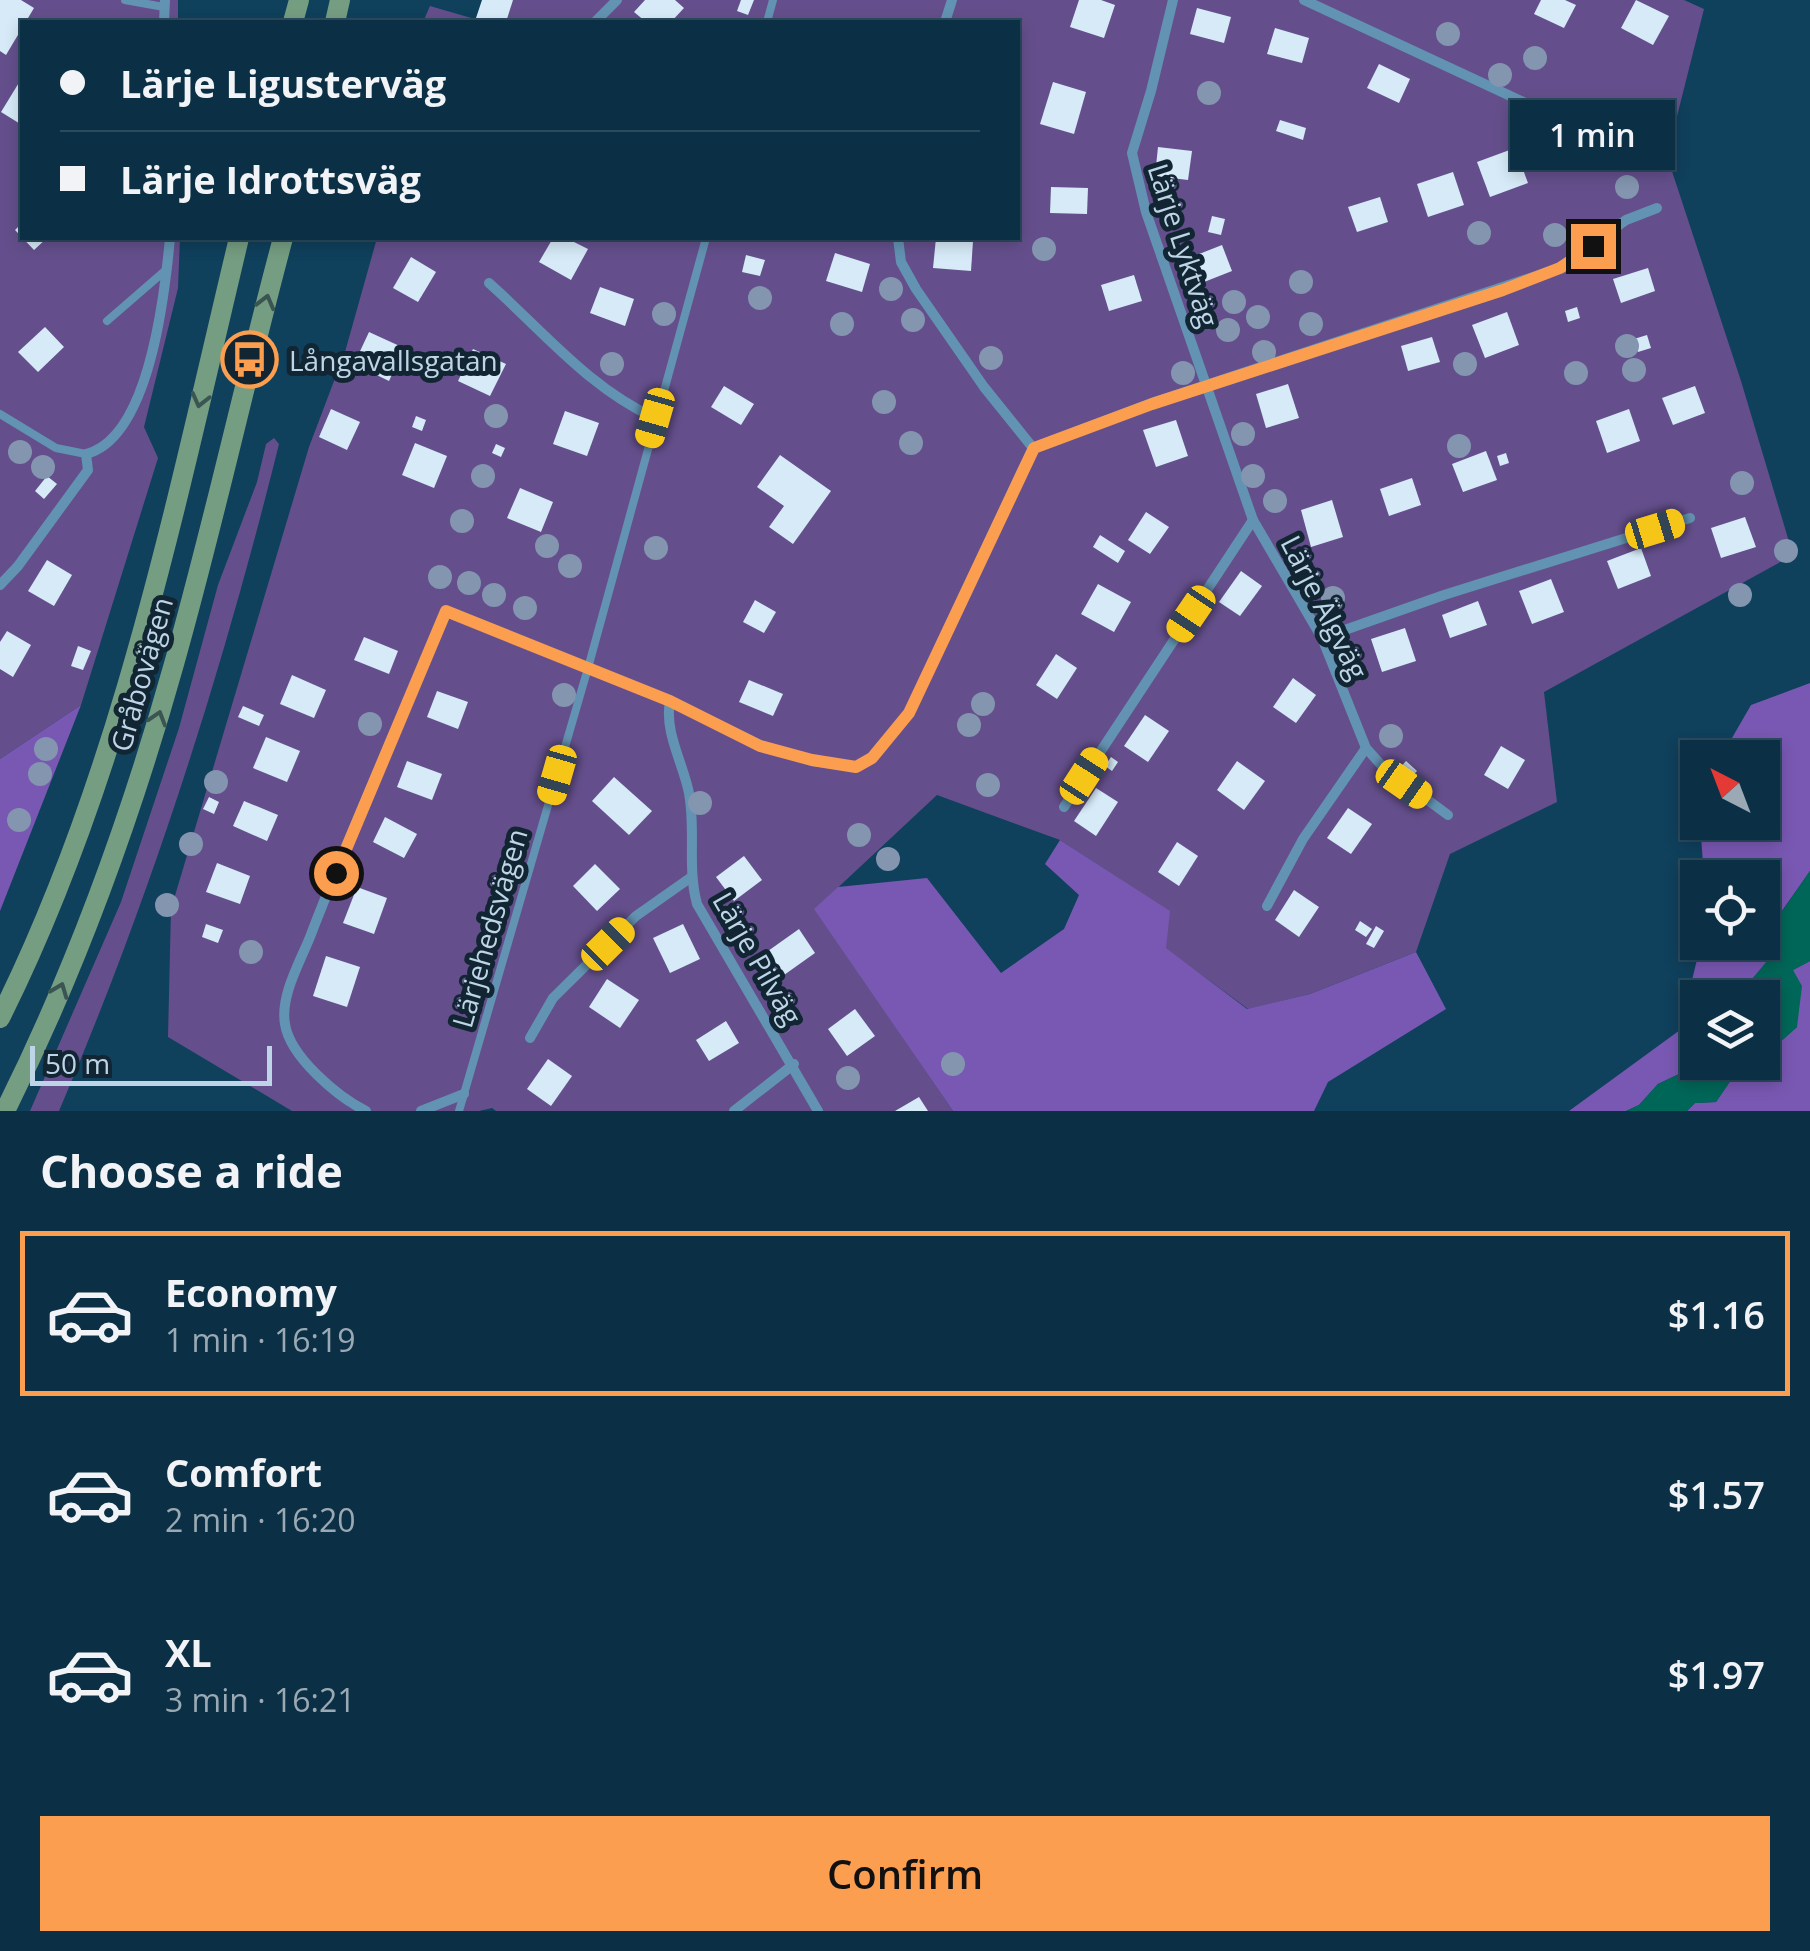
<!DOCTYPE html>
<meta charset="utf-8">
<style>
body{margin:0;font-family:"Open Sans",sans-serif;background:#193c50;color:#f1f3f6;height:100vh;display:flex;flex-direction:column;font-size:38px;white-space:nowrap}
*{box-sizing:border-box;margin:0}
p{font-size:32px;color:#9aa9b3}
.icon{flex:none;width:55px;height:55px;fill:none;stroke:currentColor;stroke-width:2;stroke-linecap:round;stroke-linejoin:round}
.map{position:relative;height:1111px;overflow:hidden}
.sheet{display:flex;flex-direction:column;background:#0b3045;flex:1}
.sheet>*{flex:none}
.banner{position:absolute;left:20px;top:20px;width:1000px;height:220px;border-radius:0px;box-shadow:0 5px 15px #0003,0 0 0 2px #2b4b5e;display:grid;align-content:center;height:220px;padding:0 40px;background:#0b3045}
.needle{width:65px;rotate:318deg}
.tools{position:absolute;left:1680px;top:740px;display:grid;gap:20px}
.tools a{display:grid;place-items:center;width:100px;height:100px;border-radius:0px;background:#0b3045;box-shadow:0 5px 15px #0003,0 0 0 2px #2b4b5e;font-size:50px}
.scale{position:absolute;left:30px;bottom:25px;width:242px;box-sizing:border-box;padding-left:10px;border:5px solid #bdd5e6;border-top:0;font-size:28px;line-height:35px;white-space:nowrap;color:#bdd5e6;-webkit-text-stroke:8px #122532;paint-order:stroke}
.end{position:absolute;width:45px;height:45px;margin:-22px;border:12px solid #fb9e50;background:#111;box-shadow:0 0 0 5px #111}
.from{border-radius:50%}
.bubble{position:absolute;height:70px;border-radius:0px;background:#0b3045;box-shadow:0 5px 15px #0003,0 0 0 2px #2b4b5e;font-size:32px;font-weight:600;line-height:70px;text-align:center}
.car{position:absolute;width:30px;height:60px;margin:-30px -15px;border-radius:12px;box-shadow:0 0 8px 2px #0007;background:linear-gradient(#f5c518 24%,#345 0 40%,#f5c518 0 76%,#345 0 86%,#f5c518 0)}
.banner b{display:flex;align-items:center;gap:35px;height:95px;font-size:38px}
.banner b+b{border-top:2px solid #2b4b5e}
.banner i{width:25px;height:25px;background:#f1f3f6}
ul{padding:0;list-style:none}
li{display:flex;align-items:center;gap:30px;height:165px;margin:0 20px 15px;padding:0 20px;border:5px solid transparent;border-radius:0px}
li div{flex:1}
li b{display:block;font-size:38px}
li em{font-style:normal;font-weight:600}
li.selected{border-color:#fb9e50}
li>.icon{width:90px;height:90px;stroke-width:1.5}
h2{padding:0 40px;font-size:45px;line-height:120px}
.button{display:flex;gap:20px;margin-top:auto;padding:20px 40px}
.button a{flex:1;height:115px;border-radius:0px;background:#fb9e50;color:#111;font-size:40px;font-weight:600;line-height:115px;text-align:center}
.map>svg:first-child{display:block}
.green{fill:#644f8c}
.forest{fill:#7958b3}
.water{fill:#006758}
.building{fill:#d6eaf7}
.lines{fill:none;stroke-linecap:round;stroke-linejoin:round}
.service{stroke:#6393b2;stroke-width:8}
.minor{stroke:#6393b2;stroke-width:10}
.secondary{stroke:#759d82;stroke-width:20}
.tree{fill:#8395af}
.oneway{stroke:#3a5552}
.route{stroke:#fb9e50;stroke-width:12}
.labels{text-anchor:middle;dominant-baseline:central;stroke-width:10;stroke-linejoin:round;paint-order:stroke}
.street-label{font-size:28px;fill:#bdd5e6;stroke:#122532}
.poi-label{font-size:28px;fill:#bdd5e6;stroke:#122532;text-anchor:start}
</style>
<div class="map">
<svg width="1810" height="1111" viewBox="0 0 1810 1111">
<rect width="100%" height="100%" fill="#0f405c"/>
<!-- green -->
<g class="green">
<path d="M0,0H178V22H22V238H180L178,288L144,427L158,458L81,705L0,759Z"/>
<path d="M504,0H1684L1704,9L1667,156L1741,381L1793,555L1544,692L1557,802L1450,854L1416,952L1310,994L1248,1009L1165,948L1169,911L1060,840L937,795L815,909L953,1111H496L492,1108L479,1111H292L168,1037L171,909L309,447L345,352L377,238H1018V22H498Z"/>
<path d="M430,6L485,22H423Z"/>
<path d="M274,438L279,444C223,670 151,896 59,1111H30L121,902L179,728L218,585L257,482L266,444Z"/>
</g>
<!-- forest -->
<g class="forest">
<path d="M1810,683V871L1765,935L1768,960L1740,997L1698,998L1697,1056L1679,1074L1658,1084L1639,1105L1626,1111H1569L1680,1030L1701,943L1762,942V878L1704,877L1700,823L1762,822V758L1721,757L1751,705Z"/>
<path d="M81,705L0,911V759Z"/>
<path d="M1060,840L1170,911L1166,948L1247,1009L1310,994L1416,952L1446,1009L1328,1082L1314,1111H953L814,909L838,887L927,878L1001,973L1064,929L1079,895L1045,864Z"/>
<path d="M1810,961V1111H1687L1695,1103L1716,1102L1735,1074L1754,1075L1764,1055L1797,1027L1793,970Z"/>
</g>
<!-- water -->
<g class="water">
<path d="M1810,871V961L1793,970L1802,986L1797,1027L1763,1058L1762,998L1740,997V993L1768,960L1765,936Z"/>
<path d="M1697,1056L1698,1062L1760,1063L1754,1075L1735,1074L1716,1102L1695,1103L1687,1111H1626L1639,1105L1658,1084L1679,1074Z"/>
</g>
<!-- building -->
<g class="building">
<path d="M0,0H21L34,8L6,55L0,51Z"/>
<path d="M482,0H513L506,22L475,21Z"/>
<path d="M645,0H675L684,8L671,22H646L634,12Z"/>
<path d="M741,0H754L748,15L737,11Z"/>
<path d="M1079,0H1101L1115,5L1104,38L1070,27Z"/>
<path d="M1541,0H1565L1576,5L1564,28L1534,14Z"/>
<path d="M1636,0L1669,16L1653,45L1621,28Z"/>
<path d="M1197,8L1231,17L1224,43L1190,34Z"/>
<path d="M1275,28L1309,38L1302,63L1267,54Z"/>
<path d="M1379,64L1410,79L1399,103L1367,88Z"/>
<path d="M20,81L22,83V125L1,112Z"/>
<path d="M1053,82L1086,92L1074,134L1040,124Z"/>
<path d="M1280,120L1306,128L1303,140L1276,131Z"/>
<path d="M1599,123L1611,158L1575,170L1563,135Z"/>
<path d="M1636,134L1640,143L1630,148L1626,138Z"/>
<path d="M1158,147L1192,151L1188,180L1155,176Z"/>
<path d="M1515,148L1528,183L1490,197L1477,162Z"/>
<path d="M1453,172L1464,205L1428,217L1417,184Z"/>
<path d="M1051,187L1088,188L1087,214L1050,213Z"/>
<path d="M1380,197L1388,222L1357,232L1348,207Z"/>
<path d="M1212,216L1225,219L1221,235L1208,232Z"/>
<path d="M22,223V238H47L34,250L15,230Z"/>
<path d="M553,238H566L588,249L571,280L539,262Z"/>
<path d="M936,238L973,241L971,271L933,268Z"/>
<path d="M1222,245L1232,271L1199,284L1189,258Z"/>
<path d="M835,253L870,264L862,292L826,281Z"/>
<path d="M746,255L765,260L760,276L742,272Z"/>
<path d="M411,257L436,272L418,302L393,288Z"/>
<path d="M1648,268L1655,291L1621,303L1613,279Z"/>
<path d="M1134,275L1142,301L1109,311L1101,285Z"/>
<path d="M600,287L634,299L625,326L590,313Z"/>
<path d="M1577,307L1580,318L1568,322L1565,311Z"/>
<path d="M1507,312L1519,345L1485,358L1472,325Z"/>
<path d="M45,327L64,347L38,372L18,352Z"/>
<path d="M369,332L404,348L389,381L354,364Z"/>
<path d="M1647,335L1651,348L1638,352L1634,339Z"/>
<path d="M1432,337L1440,362L1408,371L1401,346Z"/>
<path d="M473,349L506,364L490,396L458,381Z"/>
<path d="M1288,384L1299,418L1266,428L1256,394Z"/>
<path d="M724,386L754,404L741,425L711,407Z"/>
<path d="M1695,386L1705,413L1673,425L1662,398Z"/>
<path d="M331,409L360,422L347,450L319,437Z"/>
<path d="M1629,409L1640,441L1607,453L1596,421Z"/>
<path d="M565,411L599,423L587,456L553,444Z"/>
<path d="M416,416L426,420L422,431L412,427Z"/>
<path d="M1176,420L1188,456L1156,467L1143,430Z"/>
<path d="M415,443L447,456L434,488L402,475Z"/>
<path d="M496,444L505,448L501,457L492,453Z"/>
<path d="M1486,451L1497,480L1463,492L1452,464Z"/>
<path d="M1506,453L1509,463L1500,466L1497,456Z"/>
<path d="M780,455L831,491L793,544L769,527L784,506L757,487Z"/>
<path d="M47,476L57,484L44,499L35,491Z"/>
<path d="M1412,478L1421,505L1389,516L1380,489Z"/>
<path d="M520,488L553,502L541,532L507,518Z"/>
<path d="M1332,500L1343,537L1311,547L1301,510Z"/>
<path d="M1146,512L1169,527L1150,554L1128,540Z"/>
<path d="M1745,517L1756,547L1721,558L1711,528Z"/>
<path d="M1100,535L1125,551L1118,563L1093,547Z"/>
<path d="M1641,548L1651,576L1618,589L1607,561Z"/>
<path d="M47,560L72,575L54,606L28,591Z"/>
<path d="M1241,571L1262,586L1240,616L1219,602Z"/>
<path d="M1551,579L1564,612L1532,624L1519,591Z"/>
<path d="M1098,584L1131,602L1114,632L1081,614Z"/>
<path d="M755,600L776,612L764,633L743,622Z"/>
<path d="M1478,601L1487,625L1450,638L1442,615Z"/>
<path d="M1405,628L1416,661L1382,672L1371,639Z"/>
<path d="M7,631L31,645L13,677L0,669V642Z"/>
<path d="M364,637L398,651L389,674L354,660Z"/>
<path d="M78,646L91,651L83,670L71,666Z"/>
<path d="M1056,654L1077,668L1057,699L1036,685Z"/>
<path d="M292,675L326,690L314,718L280,704Z"/>
<path d="M1293,678L1316,695L1296,723L1273,707Z"/>
<path d="M749,680L783,694L773,716L739,702Z"/>
<path d="M437,691L468,702L458,729L427,717Z"/>
<path d="M243,706L264,715L259,726L238,717Z"/>
<path d="M1145,715L1169,731L1148,762L1124,746Z"/>
<path d="M266,737L300,751L287,782L253,768Z"/>
<path d="M1501,746L1525,760L1508,789L1484,775Z"/>
<path d="M1111,757L1118,762L1112,771L1105,766Z"/>
<path d="M407,761L442,774L432,800L397,787Z"/>
<path d="M1237,761L1265,781L1244,810L1217,790Z"/>
<path d="M1406,761L1417,771L1408,781L1397,771Z"/>
<path d="M614,777L652,811L629,835L592,801Z"/>
<path d="M1096,788L1118,802L1096,836L1074,821Z"/>
<path d="M209,797L219,802L214,814L203,809Z"/>
<path d="M244,801L278,815L267,841L233,826Z"/>
<path d="M1348,808L1372,824L1351,854L1327,838Z"/>
<path d="M385,817L417,834L404,858L373,842Z"/>
<path d="M1177,842L1198,856L1179,886L1158,872Z"/>
<path d="M744,856L762,880L734,901L716,877Z"/>
<path d="M217,863L250,876L240,904L206,892Z"/>
<path d="M595,864L620,889L597,911L573,886Z"/>
<path d="M357,887L387,898L374,934L343,923Z"/>
<path d="M1294,890L1319,907L1299,937L1275,920Z"/>
<path d="M1360,921L1372,929L1366,937L1355,930Z"/>
<path d="M206,924L223,930L218,943L202,937Z"/>
<path d="M683,924L700,959L670,973L653,938Z"/>
<path d="M1376,926L1384,931L1374,948L1366,944Z"/>
<path d="M799,929L815,953L784,975L768,951Z"/>
<path d="M326,956L360,967L347,1007L313,996Z"/>
<path d="M607,979L639,1000L620,1028L589,1007Z"/>
<path d="M855,1009L875,1036L847,1056L828,1029Z"/>
<path d="M726,1021L739,1043L709,1061L696,1040Z"/>
<path d="M548,1059L572,1076L551,1106L527,1089Z"/>
<path d="M919,1097L928,1111H895Z"/>
</g>
<g class="lines">
<!-- service -->
<g class="service">
<path d="M125,0L164,7"/>
<path d="M767,22L773,0"/>
<path d="M107,321L167,269"/>
<path d="M0,414L56,448L86,454"/>
<path d="M459,1111L588,668L706,238"/>
</g>
<!-- minor -->
<g class="minor">
<path d="M1173,0L1151,91L1132,153L1146,212L1253,520L1322,638L1366,748L1383,767L1448,815"/>
<path d="M1304,0L1534,107"/>
<path d="M164,22L165,0"/>
<path d="M595,22L617,0"/>
<path d="M945,22L952,0"/>
<path d="M898,238L901,262L916,289L984,387L1033,448"/>
<path d="M489,283C542,330 589,388 655,418"/>
<path d="M1033,448L1152,403L1560,268L1626,220L1657,208"/>
<path d="M0,585L18,566L88,470L86,454C150,438 165,292 170,238"/>
<path d="M1322,638L1444,595L1690,518"/>
<path d="M670,701C664,732 683,763 689,793C696,830 687,867 697,904L818,1111"/>
<path d="M1064,807L1253,520"/>
<path d="M1267,906L1303,839L1366,748"/>
<path d="M530,1038L553,998L636,916L690,878"/>
<path d="M366,1111C338,1097 290,1057 285,1024C280,996 300,962 310,937C352,827 401,720 446,611L670,701L760,745L812,761L856,767L872,757L909,713L1033,448"/>
<path d="M421,1111L464,1094"/>
<path d="M734,1111L794,1064"/>
</g>
<!-- secondary -->
<g class="secondary">
<path d="M293,22L299,0"/>
<path d="M335,22L340,0"/>
<path d="M0,1018C122,774 176,501 239,238"/>
<path d="M5,1111C76,969 131,817 174,664C214,523 245,379 283,238"/>
</g>
</g>
<!-- trees -->
<g class="tree">
<circle cx="1448" cy="34" r="12"/>
<circle cx="1535" cy="58" r="12"/>
<circle cx="1500" cy="75" r="12"/>
<circle cx="1209" cy="93" r="12"/>
<circle cx="1627" cy="187" r="12"/>
<circle cx="1479" cy="233" r="12"/>
<circle cx="1555" cy="235" r="12"/>
<circle cx="1044" cy="249" r="12"/>
<circle cx="1301" cy="282" r="12"/>
<circle cx="891" cy="289" r="12"/>
<circle cx="760" cy="298" r="12"/>
<circle cx="1234" cy="302" r="12"/>
<circle cx="664" cy="314" r="12"/>
<circle cx="1258" cy="317" r="12"/>
<circle cx="913" cy="320" r="12"/>
<circle cx="842" cy="324" r="12"/>
<circle cx="1311" cy="324" r="12"/>
<circle cx="1228" cy="330" r="12"/>
<circle cx="1627" cy="346" r="12"/>
<circle cx="1264" cy="352" r="12"/>
<circle cx="991" cy="358" r="12"/>
<circle cx="612" cy="364" r="12"/>
<circle cx="1465" cy="364" r="12"/>
<circle cx="1634" cy="370" r="12"/>
<circle cx="1183" cy="373" r="12"/>
<circle cx="1576" cy="373" r="12"/>
<circle cx="884" cy="402" r="12"/>
<circle cx="496" cy="416" r="12"/>
<circle cx="1243" cy="434" r="12"/>
<circle cx="911" cy="443" r="12"/>
<circle cx="1459" cy="446" r="12"/>
<circle cx="20" cy="452" r="12"/>
<circle cx="43" cy="467" r="12"/>
<circle cx="483" cy="476" r="12"/>
<circle cx="1253" cy="476" r="12"/>
<circle cx="1742" cy="483" r="12"/>
<circle cx="1275" cy="501" r="12"/>
<circle cx="462" cy="521" r="12"/>
<circle cx="547" cy="546" r="12"/>
<circle cx="656" cy="548" r="12"/>
<circle cx="1786" cy="551" r="12"/>
<circle cx="570" cy="566" r="12"/>
<circle cx="440" cy="577" r="12"/>
<circle cx="469" cy="583" r="12"/>
<circle cx="494" cy="595" r="12"/>
<circle cx="1740" cy="595" r="12"/>
<circle cx="1333" cy="598" r="12"/>
<circle cx="525" cy="608" r="12"/>
<circle cx="564" cy="695" r="12"/>
<circle cx="983" cy="704" r="12"/>
<circle cx="370" cy="724" r="12"/>
<circle cx="969" cy="725" r="12"/>
<circle cx="1391" cy="736" r="12"/>
<circle cx="46" cy="749" r="12"/>
<circle cx="40" cy="774" r="12"/>
<circle cx="216" cy="782" r="12"/>
<circle cx="988" cy="785" r="12"/>
<circle cx="700" cy="803" r="12"/>
<circle cx="19" cy="820" r="12"/>
<circle cx="859" cy="835" r="12"/>
<circle cx="191" cy="844" r="12"/>
<circle cx="888" cy="859" r="12"/>
<circle cx="167" cy="905" r="12"/>
<circle cx="251" cy="952" r="12"/>
<circle cx="953" cy="1064" r="12"/>
<circle cx="848" cy="1078" r="12"/>
</g>
<!-- one-way arrows -->
<defs><path id="oneway-chevron" d="M-2-3.5L2.5 0L-2 3.5" fill="none" stroke-width="1.6" stroke-linecap="round" stroke-linejoin="round" transform="scale(2.5)"/></defs>
<g class="oneway">
<use href="#oneway-chevron" transform="translate(266 302) rotate(-75)"/>
<use href="#oneway-chevron" transform="translate(200 400) rotate(104)"/>
<use href="#oneway-chevron" transform="translate(158 718) rotate(-73)"/>
<use href="#oneway-chevron" transform="translate(60 990) rotate(-69)"/>
</g>
<g class="lines">
<!-- route -->
<path class="route" d="M336,873L446,611L670,701L760,746L812,760L856,767L872,758L909,713L1034,448L1152,404L1503,290L1560,268L1593,246"/>
</g>
<!-- icons -->
<defs>
<symbol id="bus-ring" viewBox="-11 -11 22 22"><circle r="9.5" fill="#122532" stroke="#fb9e50" stroke-width="1.5"/><path d="M-5-6H5V4H4V6H2V4H-2V6H-4V4H-5ZM-3.5-4V0h7V-4ZM-3.5 1.2v1.5H-2V1.2ZM2 1.2v1.5H3.5V1.2Z" fill="#fb9e50"/></symbol>
</defs>
<g fill-rule="evenodd">
<use href="#bus-ring" x="218" y="328" width="63" height="63"/>
</g>
<g class="labels">
<!-- street labels -->
<g class="street-label">
<text transform="translate(1184 245) rotate(72)">Lärje Lyktväg</text>
<text transform="translate(1325 607) rotate(63)">Lärje Älgväg</text>
<text transform="translate(141 674) rotate(-74)">Gråbovägen</text>
<text transform="translate(489 928) rotate(-74)">Lärjehedsvägen</text>
<text transform="translate(758 958) rotate(60)">Lärje Pilväg</text>
</g>
<!-- poi labels -->
<g class="poi-label">
<text x="289" y="360">Långavallsgatan</text>
</g>
</g>
</svg>
<div class="tools">
<a><svg class="needle" viewBox="-14 -14 28 28"><path d="M0-13l5 13h-10z" fill="#e53935"/><path d="M0 13l5-13h-10z" fill="#9aa9b3"/></svg></a>
<a><svg class="icon" aria-label="locate" viewBox="0 0 24 24"><circle cx="12" cy="12" r="6"/><path d="M12 2v4M12 18v4M2 12h4M18 12h4"/></svg></a>
<a><svg class="icon" aria-label="layers" viewBox="0 0 24 24"><path d="M12 4l9 5-9 5-9-5zM3 14l9 5 9-5"/></svg></a>
</div>
<div class="scale">50 m</div>
<i class="end from" style="left:336px;top:873px"></i>
<i class="end" style="left:1593px;top:246px"></i>
<div class="bubble" style="left:1510px;top:100px;width:165px">1 min</div>
<i class="car" style="left:655px;top:418px;rotate:196deg"></i>
<i class="car" style="left:1655px;top:529px;rotate:73deg"></i>
<i class="car" style="left:1191px;top:614px;rotate:214deg"></i>
<i class="car" style="left:557px;top:775px;rotate:196deg"></i>
<i class="car" style="left:1084px;top:776px;rotate:33deg"></i>
<i class="car" style="left:1404px;top:784px;rotate:125deg"></i>
<i class="car" style="left:608px;top:944px;rotate:45deg"></i>
<div class="banner">
<b><i class="from"></i>Lärje Ligusterväg</b>
<b><i></i>Lärje Idrottsväg</b>
</div>
</div>
<section class="sheet">
<h2>Choose a ride</h2>
<ul>
<li class="selected"><svg class="icon" aria-label="car" viewBox="0 0 24 24"><path d="M5 17H2v-5l4-1 3-4h7l3 4 3 1v5h-3M9 17h6M6 11h13"/><circle cx="7" cy="17" r="2"/><circle cx="17" cy="17" r="2"/></svg><div><b>Economy</b><p>1 min · 16:19</p></div><em>$1.16</em></li>
<li><svg class="icon" aria-label="car" viewBox="0 0 24 24"><path d="M5 17H2v-5l4-1 3-4h7l3 4 3 1v5h-3M9 17h6M6 11h13"/><circle cx="7" cy="17" r="2"/><circle cx="17" cy="17" r="2"/></svg><div><b>Comfort</b><p>2 min · 16:20</p></div><em>$1.57</em></li>
<li><svg class="icon" aria-label="car" viewBox="0 0 24 24"><path d="M5 17H2v-5l4-1 3-4h7l3 4 3 1v5h-3M9 17h6M6 11h13"/><circle cx="7" cy="17" r="2"/><circle cx="17" cy="17" r="2"/></svg><div><b>XL</b><p>3 min · 16:21</p></div><em>$1.97</em></li>
</ul>
<div class="button"><a>Confirm</a></div>
</section>
